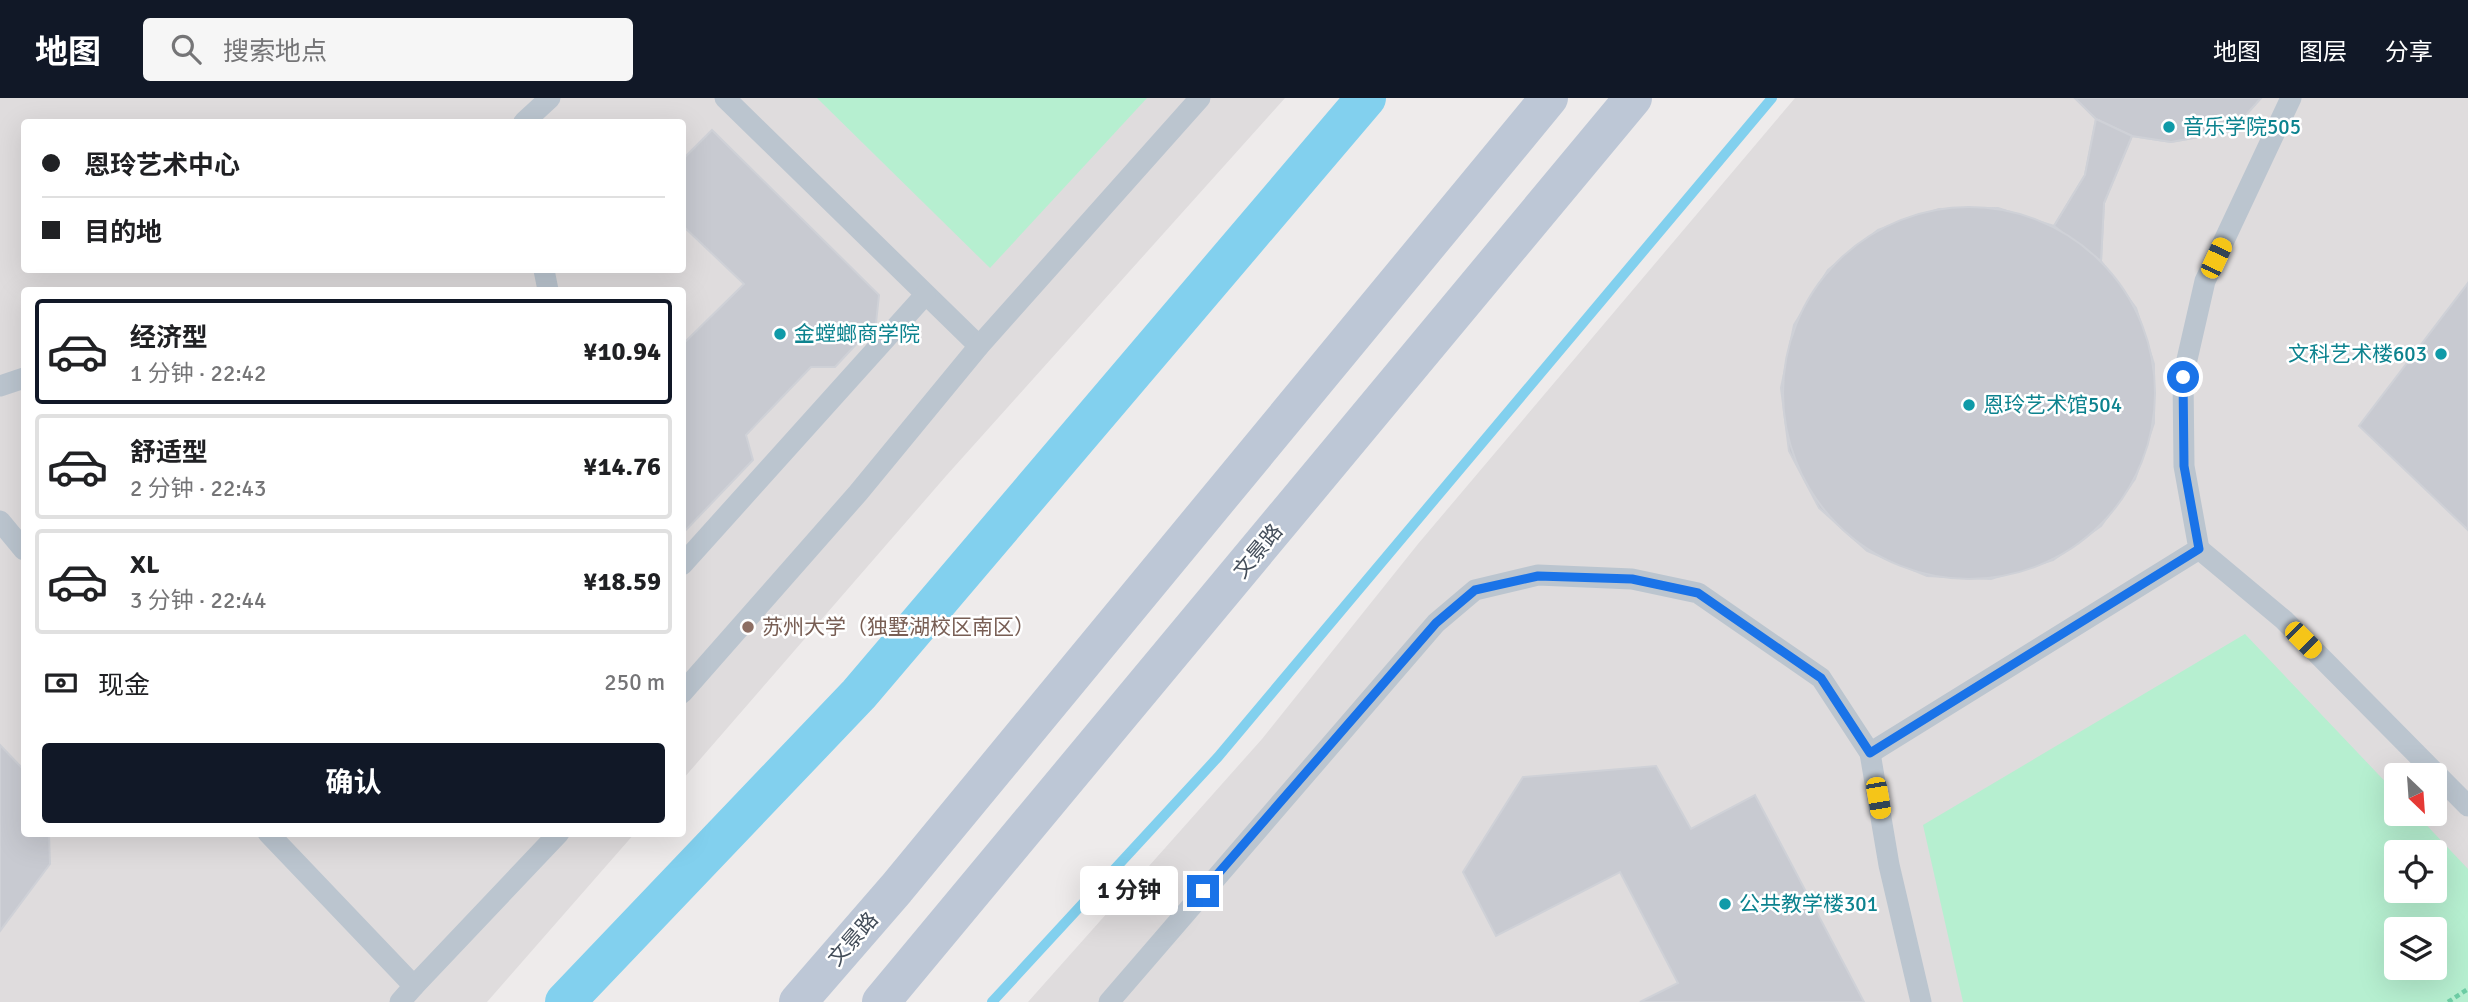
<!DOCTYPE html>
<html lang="zh">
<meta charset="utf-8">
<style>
body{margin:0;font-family:Signika,"Noto Sans SC",sans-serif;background:#f6f6f6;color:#202124;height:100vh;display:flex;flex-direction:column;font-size:26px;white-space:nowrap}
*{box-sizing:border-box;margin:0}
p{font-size:23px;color:#757577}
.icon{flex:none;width:38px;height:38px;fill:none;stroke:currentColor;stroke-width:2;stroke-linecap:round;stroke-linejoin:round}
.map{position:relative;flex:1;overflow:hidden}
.drawer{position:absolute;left:21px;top:189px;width:665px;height:550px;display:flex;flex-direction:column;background:#fff;border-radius:7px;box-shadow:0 7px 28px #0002}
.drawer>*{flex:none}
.top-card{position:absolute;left:21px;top:21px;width:665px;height:154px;border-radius:7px;box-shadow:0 7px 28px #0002;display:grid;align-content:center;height:154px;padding:0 21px;background:#fff}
.needle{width:46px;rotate:155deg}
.controls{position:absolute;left:2384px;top:665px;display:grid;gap:14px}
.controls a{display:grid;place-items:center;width:63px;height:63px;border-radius:7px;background:#fff;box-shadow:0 7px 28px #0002;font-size:35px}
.end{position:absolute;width:32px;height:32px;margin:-16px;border:9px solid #1a73e8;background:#fff;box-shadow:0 0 0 4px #fff}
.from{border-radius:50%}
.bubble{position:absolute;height:49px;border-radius:7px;background:#fff;box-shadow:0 7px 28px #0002;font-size:23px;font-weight:700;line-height:49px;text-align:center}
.car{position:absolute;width:21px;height:42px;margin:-21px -10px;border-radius:9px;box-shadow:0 0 5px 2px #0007;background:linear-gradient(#f5c518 24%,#345 0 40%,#f5c518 0 76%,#345 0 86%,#f5c518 0)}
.top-card b{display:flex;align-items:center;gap:24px;height:66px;font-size:26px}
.top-card b+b{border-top:2px solid #e0e0e0}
.top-card i{width:18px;height:18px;background:#202124}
ul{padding:12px 0 0;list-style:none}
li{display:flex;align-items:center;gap:21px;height:105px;margin:0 14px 10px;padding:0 7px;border:4px solid #e0e0e0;border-radius:7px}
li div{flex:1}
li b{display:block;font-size:26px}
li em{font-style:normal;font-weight:700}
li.selected{border-color:#111827}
li>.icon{width:63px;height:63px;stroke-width:1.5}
.pay{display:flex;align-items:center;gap:18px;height:77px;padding:0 21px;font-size:26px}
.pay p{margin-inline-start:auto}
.button{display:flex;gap:14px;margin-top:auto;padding:14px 21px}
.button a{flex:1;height:80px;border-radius:7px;background:#111827;color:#fff;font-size:28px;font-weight:700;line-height:80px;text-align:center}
header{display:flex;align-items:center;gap:42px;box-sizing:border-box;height:98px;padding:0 35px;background:#111827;color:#fff}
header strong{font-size:33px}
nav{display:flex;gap:38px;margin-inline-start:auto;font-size:24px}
.search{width:490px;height:63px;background:#f6f6f6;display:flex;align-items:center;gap:18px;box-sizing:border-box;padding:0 24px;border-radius:7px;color:#757577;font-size:26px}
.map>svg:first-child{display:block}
.education{fill:#dfdcdd;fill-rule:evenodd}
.green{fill:#b6efd0;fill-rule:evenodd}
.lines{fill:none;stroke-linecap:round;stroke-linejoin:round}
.stream{stroke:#82d0ee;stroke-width:10}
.canal{stroke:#82d0ee;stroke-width:40}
.building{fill:#c8cad1;stroke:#cfd1d7;stroke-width:2}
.path{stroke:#6ecda5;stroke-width:4.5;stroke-dasharray:5 3.5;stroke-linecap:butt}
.lane{stroke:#bbc5cf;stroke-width:21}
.secondary{stroke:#bdc7d6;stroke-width:38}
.route{stroke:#1a73e8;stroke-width:9}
.culture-dot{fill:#0f9aa8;stroke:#fff;stroke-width:2.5}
.education-dot{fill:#8d6e63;stroke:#fff;stroke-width:2.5}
.labels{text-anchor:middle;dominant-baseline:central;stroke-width:5;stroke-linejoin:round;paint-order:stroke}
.culture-label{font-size:21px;fill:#0d838f;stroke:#fff;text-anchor:start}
.street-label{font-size:21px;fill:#434d59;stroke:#fff}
.education-label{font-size:21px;fill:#785e54;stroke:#fff;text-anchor:start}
</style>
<header>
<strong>地图</strong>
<div class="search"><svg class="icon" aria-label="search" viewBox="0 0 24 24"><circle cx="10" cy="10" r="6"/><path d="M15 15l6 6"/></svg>搜索地点</div>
<nav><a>地图</a><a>图层</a><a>分享</a></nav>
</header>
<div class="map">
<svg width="2468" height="904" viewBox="0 0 2468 904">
<rect width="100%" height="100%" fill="#eeebeb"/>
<!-- education -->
<g class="education">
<path d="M0,0H1285L946,378L683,681L682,192H24V735H635L487,904H0ZM24,24H682V172H24Z"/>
<path d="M1795,0H2468V904H1028L1262,641L1418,446ZM2396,677H2434V716H2396ZM2396,754H2434V793H2396ZM2396,831H2434V870H2396Z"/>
</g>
<!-- green -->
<g class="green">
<path d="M817,0H1147L990,170Z"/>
<path d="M2245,536L2396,695V716H2416L2468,771V904H1963L1923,727ZM2396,754H2434V793H2396ZM2396,831H2434V870H2396Z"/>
</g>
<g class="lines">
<!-- stream -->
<path class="stream" d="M992,904L1218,659L1772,0"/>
<!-- canal -->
<path class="canal" d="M565,904L859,596L1366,0"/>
</g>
<!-- building -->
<g class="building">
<path d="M2075,0H2261L2245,18L2210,37L2171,44L2132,38L2104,105L2101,163L2136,210L2154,266V325L2135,381L2101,428L2053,462L1991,481L1927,478L1867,453L1819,410L1789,353L1781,290L1794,227L1828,172L1878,132L1939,111L1998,110L2054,128L2085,77L2096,21Z"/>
<path d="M2075,0H2261L2245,18L2210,37L2171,44L2132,38L2096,21Z"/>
<path d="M2096,21L2132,38L2104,105L2101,163L2054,128L2085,77Z"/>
<path d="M712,32L879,197L876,225L835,269H811L746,337L753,362L682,436V247L744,186L682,127V62Z"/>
<circle cx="1969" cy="295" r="186"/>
<path d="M2468,185V432L2359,328Z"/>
<path d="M0,647L24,672V735H49L50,766L0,833Z"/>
<path d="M1656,668L1691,731L1755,697L1864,904H1640L1678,885L1620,774L1496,838L1463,774L1523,679Z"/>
</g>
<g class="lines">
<!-- path -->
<path class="path" d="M2448,904L2468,891"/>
<!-- lane -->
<g class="lane">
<path d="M725,0L979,248"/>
<path d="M524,24L550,0"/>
<path d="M544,172L548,192"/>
<path d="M0,288L24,280"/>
<path d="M0,423L24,452"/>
<path d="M2199,451L2284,522L2468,708"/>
<path d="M682,467L925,197"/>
<path d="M682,595L858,395L979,248L1200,0"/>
<path d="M1870,655L1889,767L1921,904"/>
<path d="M268,735L414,888L559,735"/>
<path d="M400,904L414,888"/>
<path d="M1109,904L1436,525L1475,492L1538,477L1632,481L1698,495L1821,580L1870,655L2199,451L2184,368L2183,279L2205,183L2291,0"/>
</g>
<!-- secondary -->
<g class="secondary">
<path d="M798,904L896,791L1549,0"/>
<path d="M881,904L1633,0"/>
</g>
</g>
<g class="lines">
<!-- route -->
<path class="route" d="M1203,793L1436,525L1475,492L1538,478L1632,481L1698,495L1821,580L1870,655L2199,451L2184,368L2183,279"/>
</g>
<!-- markers -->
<g class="culture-dot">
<circle cx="2169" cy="29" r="7"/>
<circle cx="780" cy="236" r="7"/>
<circle cx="2441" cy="256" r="7"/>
<circle cx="1969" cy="307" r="7"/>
<circle cx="1725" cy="806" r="7"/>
</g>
<circle class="education-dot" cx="748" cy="529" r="7"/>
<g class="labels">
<!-- culture labels -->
<g class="culture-label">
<text x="2183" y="29">音乐学院505</text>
<text x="794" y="236">金螳螂商学院</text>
<text x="2427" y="256" text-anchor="end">文科艺术楼603</text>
<text x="1983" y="307">恩玲艺术馆504</text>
<text x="1739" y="806">公共教学楼301</text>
</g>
<!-- street labels -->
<g class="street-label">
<text transform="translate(1258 453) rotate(-50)">文景路</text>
<text transform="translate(853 841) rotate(-49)">文景路</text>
</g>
<!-- education labels -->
<g class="education-label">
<text x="762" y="529">苏州大学（独墅湖校区南区）</text>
</g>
</g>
</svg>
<div class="controls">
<a><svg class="needle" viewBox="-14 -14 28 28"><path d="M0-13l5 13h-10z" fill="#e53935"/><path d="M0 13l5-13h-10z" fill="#757577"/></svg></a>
<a><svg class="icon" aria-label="locate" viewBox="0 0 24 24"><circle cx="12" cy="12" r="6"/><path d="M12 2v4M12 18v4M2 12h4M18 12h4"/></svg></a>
<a><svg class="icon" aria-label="layers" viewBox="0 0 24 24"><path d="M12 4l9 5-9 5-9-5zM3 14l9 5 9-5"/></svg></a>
</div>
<i class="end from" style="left:2183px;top:279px"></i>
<i class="end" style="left:1203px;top:793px"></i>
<div class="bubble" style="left:1080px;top:768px;width:98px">1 分钟</div>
<i class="car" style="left:2216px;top:160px;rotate:25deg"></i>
<i class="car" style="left:2303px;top:542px;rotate:135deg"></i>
<i class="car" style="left:1878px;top:700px;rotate:170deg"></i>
<div class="top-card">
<b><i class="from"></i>恩玲艺术中心</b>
<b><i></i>目的地</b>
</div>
<section class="drawer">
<ul>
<li class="selected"><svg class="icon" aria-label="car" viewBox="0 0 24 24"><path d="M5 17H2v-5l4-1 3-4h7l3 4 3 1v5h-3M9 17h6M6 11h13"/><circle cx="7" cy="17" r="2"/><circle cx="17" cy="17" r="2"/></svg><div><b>经济型</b><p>1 分钟 · 22:42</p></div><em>¥10.94</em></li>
<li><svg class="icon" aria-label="car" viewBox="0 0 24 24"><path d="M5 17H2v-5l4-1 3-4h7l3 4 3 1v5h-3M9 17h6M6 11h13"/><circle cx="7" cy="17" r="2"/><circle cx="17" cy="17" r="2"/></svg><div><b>舒适型</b><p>2 分钟 · 22:43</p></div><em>¥14.76</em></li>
<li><svg class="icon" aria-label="car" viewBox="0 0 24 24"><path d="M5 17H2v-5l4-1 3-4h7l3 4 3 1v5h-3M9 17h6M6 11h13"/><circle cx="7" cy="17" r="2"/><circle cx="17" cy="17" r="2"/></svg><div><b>XL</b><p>3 分钟 · 22:44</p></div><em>¥18.59</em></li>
</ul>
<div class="pay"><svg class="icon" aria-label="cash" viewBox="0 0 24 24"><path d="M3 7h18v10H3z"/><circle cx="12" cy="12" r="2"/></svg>现金<p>250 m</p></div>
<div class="button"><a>确认</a></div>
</section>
</div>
